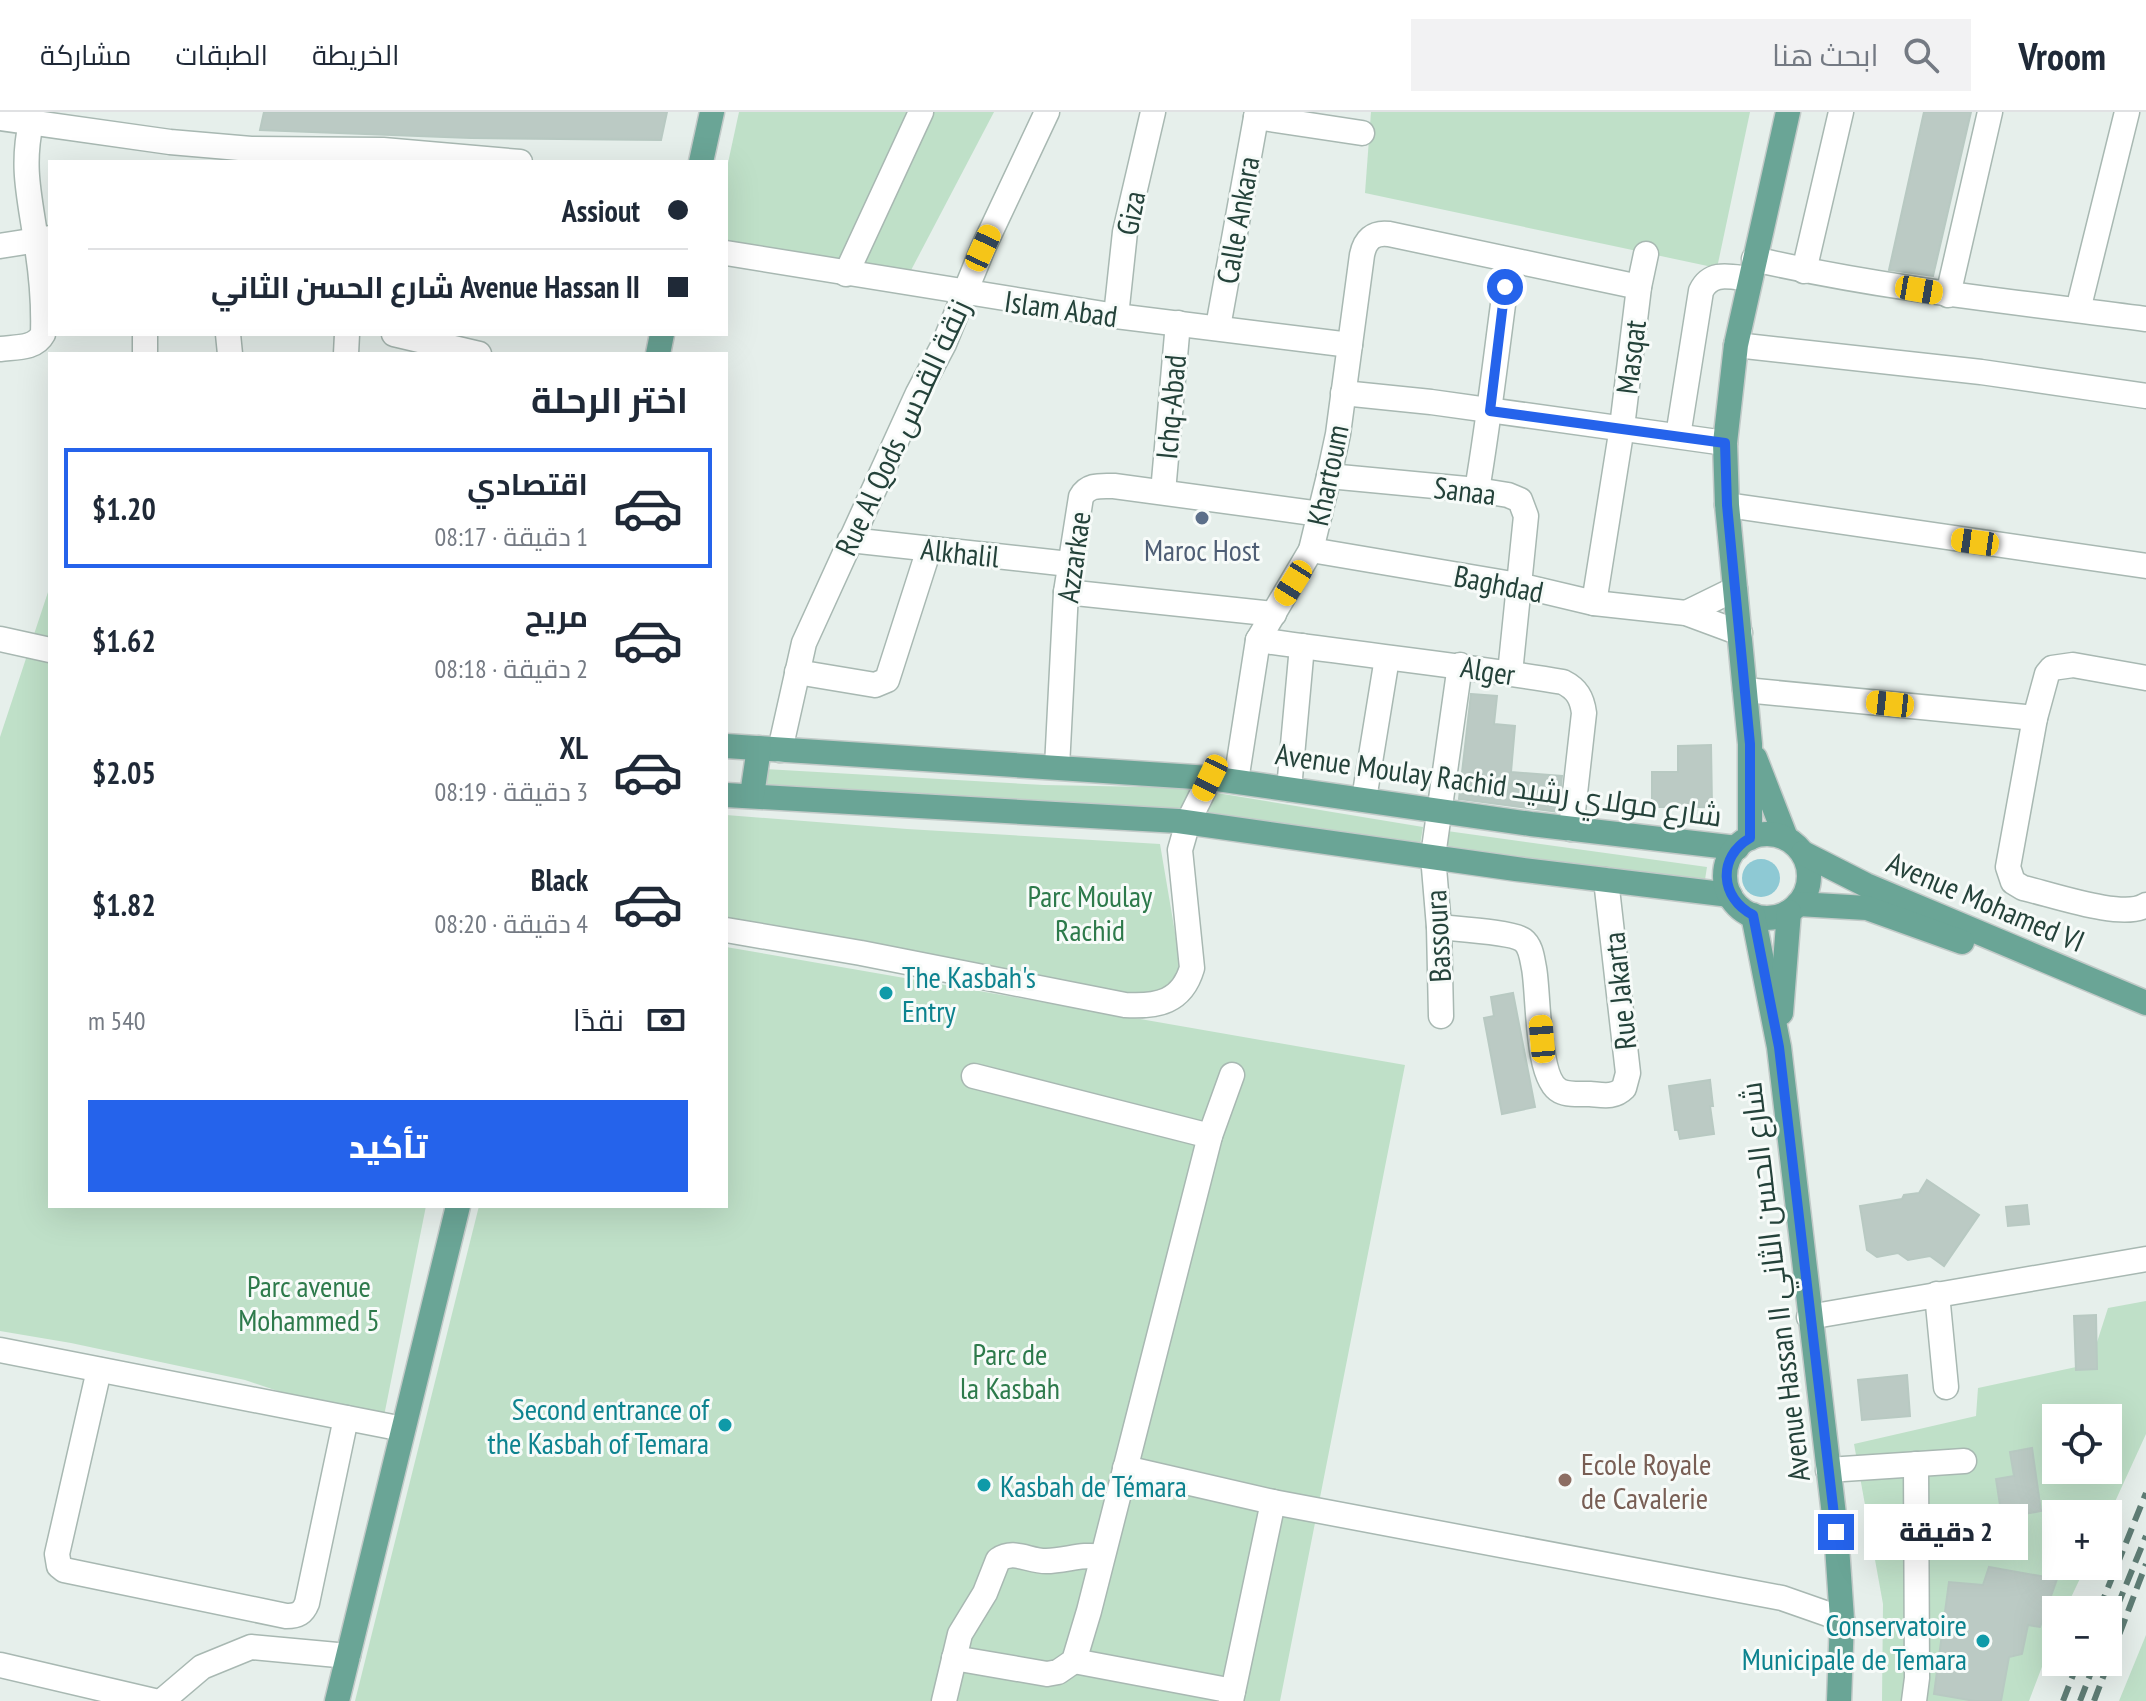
<!DOCTYPE html>
<html lang="ar">
<meta charset="utf-8">
<style>
body{margin:0;font-family:"PT Sans Narrow",Cairo,sans-serif;background:#f2f2f3;color:#1f2937;direction:rtl;height:100vh;display:flex;flex-direction:column;font-size:30px;white-space:nowrap}
*{box-sizing:border-box;margin:0}
p{font-size:26px;color:#747a83}
.icon{flex:none;width:44px;height:44px;fill:none;stroke:currentColor;stroke-width:2;stroke-linecap:round;stroke-linejoin:round}
.map{position:relative;flex:1;overflow:hidden;direction:ltr}
.sheet{position:absolute;left:48px;top:240px;width:680px;height:856px;display:flex;flex-direction:column;background:#fff;border-radius:0px;box-shadow:0 8px 32px #0002;direction:rtl}
.sheet>*{flex:none}
.guide{position:absolute;left:48px;top:48px;width:680px;height:176px;border-radius:0px;box-shadow:0 8px 32px #0002;direction:rtl;display:grid;align-content:center;height:176px;padding:0 40px;background:#fff}
.fabs{position:absolute;left:2042px;top:1292px;display:grid;gap:16px}
.fabs a{display:grid;place-items:center;width:80px;height:80px;border-radius:0px;background:#fff;box-shadow:0 8px 32px #0002;font-size:40px}
.end{position:absolute;width:36px;height:36px;margin:-18px;border:10px solid #2563eb;background:#fff;box-shadow:0 0 0 4px #fff}
.from{border-radius:50%}
.bubble{position:absolute;height:56px;border-radius:0px;background:#fff;box-shadow:0 8px 32px #0002;font-size:26px;font-weight:800;line-height:56px;text-align:center;direction:rtl}
.car{position:absolute;width:24px;height:48px;margin:-24px -12px;border-radius:10px;box-shadow:0 0 6px 2px #0007;background:linear-gradient(#f5c518 24%,#345 0 40%,#f5c518 0 76%,#345 0 86%,#f5c518 0)}
.guide b{display:flex;align-items:center;gap:28px;height:76px;font-size:30px}
.guide b+b{border-top:2px solid #e0e1e3}
.guide i{width:20px;height:20px;background:#1f2937}
ul{padding:0;list-style:none}
li{display:flex;align-items:center;gap:24px;height:120px;margin:0 16px 12px;padding:0 24px;border:4px solid transparent;border-radius:0px}
li div{flex:1}
li b{display:block;font-size:30px}
li em{font-style:normal;font-weight:800}
li.on{border-color:#2563eb}
li>.icon{width:72px;height:72px;stroke-width:1.5}
h2{padding:0 40px;font-size:36px;line-height:96px}
.pay{display:flex;align-items:center;gap:20px;height:88px;padding:0 40px;font-size:30px}
.pay p{margin-inline-start:auto}
.primary-button{display:flex;gap:16px;margin-top:auto;padding:16px 40px}
.primary-button a{flex:1;height:92px;border-radius:0px;background:#2563eb;color:#fff;font-size:32px;font-weight:800;line-height:92px;text-align:center}
header{display:flex;align-items:center;gap:48px;box-sizing:border-box;height:112px;padding:0 40px;background:#fff;border-bottom:2px solid #e0e1e3}
header strong{font-size:38px}
nav{display:flex;gap:44px;margin-inline-start:auto;font-size:28px}
.search{width:560px;height:72px;background:#f2f2f3;display:flex;align-items:center;gap:20px;box-sizing:border-box;padding:0 28px;border-radius:0px;color:#747a83;font-size:30px}
.map>svg:first-child{display:block}
.green{fill:#bfe0c8;fill-rule:evenodd}
.water{fill:#8ec9d4}
.building{fill:#bbcac4;stroke:#b8c9c2;stroke-width:2}
.lines{fill:none;stroke-linecap:round;stroke-linejoin:round}
.minor-casing{stroke:#a8b8b2;stroke-width:27}
.major-casing{stroke:#c2cac8;stroke-width:27}
.minor{stroke:#fff;stroke-width:24}
.major{stroke:#6aa596;stroke-width:24}
.rail{stroke:#5f7d75;stroke-width:6;stroke-dasharray:16 8;stroke-linecap:butt}
.route{stroke:#2563eb;stroke-width:10}
.service-dot{fill:#5c6f8a;stroke:#f7fbf9;stroke-width:3}
.culture-dot{fill:#0f9aa8;stroke:#f7fbf9;stroke-width:3}
.education-dot{fill:#8d6e63;stroke:#f7fbf9;stroke-width:3}
.labels{text-anchor:middle;dominant-baseline:central;stroke-width:6;stroke-linejoin:round;paint-order:stroke}
.street-label{font-size:30px;fill:#24423a;stroke:#f7fbf9}
.service-label{font-size:30px;fill:#4e5e75;stroke:#f7fbf9}
.park-label{font-size:30px;fill:#2d7a4b;stroke:#f7fbf9}
.culture-label{font-size:30px;fill:#0d838f;stroke:#f7fbf9;text-anchor:start}
.education-label{font-size:30px;fill:#785e54;stroke:#f7fbf9;text-anchor:start}
</style>
<header>
<strong>Vroom</strong>
<div class="search"><svg class="icon" aria-label="search" viewBox="0 0 24 24"><circle cx="10" cy="10" r="6"/><path d="M15 15l6 6"/></svg>ابحث هنا</div>
<nav><a>الخريطة</a><a>الطبقات</a><a>مشاركة</a></nav>
</header>
<div class="map">
<svg width="2146" height="1589" viewBox="0 0 2146 1589">
<rect width="100%" height="100%" fill="#e6efeb"/>
<!-- green -->
<g class="green">
<path d="M739,0H994L908,164L726,135V60Z"/>
<path d="M1371,0H1750L1717,156L1365,81Z"/>
<path d="M50,474V1094H426L382,1314L245,1268L71,1231L0,1219V625Z"/>
<path d="M765,657L1044,673L1199,676L1183,700L761,675Z"/>
<path d="M1217,681L1423,715L1420,733L1207,700Z"/>
<path d="M726,703L907,717L1160,732L1181,856L1159,886L726,815Z"/>
<path d="M1447,719L1707,755L1704,774L1442,739Z"/>
<path d="M726,835L1405,953L1280,1589H355L479,1094H726Z"/>
<path d="M2146,1189V1322L2108,1405V1402H2056V1454H2086L2065,1498H2056V1518L2029,1589H1882L1883,1492L1854,1332L1976,1304L1978,1276L2090,1252L2108,1196ZM2056,1306H2108V1358H2056Z"/>
<path d="M2146,1523V1589H2119Z"/>
</g>
<!-- water -->
<circle class="water" cx="1761" cy="766" r="19"/>
<!-- building -->
<g class="building">
<path d="M264,0H667L661,28L471,26L260,18Z"/>
<path d="M1924,0H1971L1933,164L1889,158Z"/>
<path d="M1471,582L1497,584L1494,612L1515,614L1511,660L1562,664L1558,700L1459,687Z"/>
<path d="M1711,633L1712,695H1652V660H1678V634Z"/>
<path d="M1513,881L1535,995L1502,1002L1484,906L1494,904L1491,885Z"/>
<path d="M1710,968L1713,994H1710L1714,1022L1680,1027L1678,1018H1675L1669,974Z"/>
<path d="M1927,1068L1979,1103L1944,1154L1930,1144L1908,1148L1898,1141L1877,1145L1867,1138L1860,1094L1902,1087L1904,1083L1919,1081Z"/>
<path d="M2027,1093L2029,1112L2008,1114L2006,1095Z"/>
<path d="M2096,1203L2097,1257L2076,1258L2074,1204Z"/>
<path d="M1907,1263L1910,1304L1862,1308L1858,1268Z"/>
<path d="M2032,1336L2041,1399L2002,1406L1996,1367L2014,1364L2010,1340Z"/>
<path d="M1989,1455L2057,1467L2040,1515L2028,1513L2022,1542L2009,1545L2001,1589H1975L1934,1582L1949,1470L1983,1473Z"/>
</g>
<g class="lines">
<defs>
<g id="minor">
<path d="M1256,5L1362,21"/>
<path d="M0,6L170,30L251,37L383,38L520,50"/>
<path d="M0,134L50,126"/>
<path d="M726,141L1116,204L1350,233"/>
<path d="M1754,147C1884,177 2015,190 2146,207"/>
<path d="M1804,159L1841,0"/>
<path d="M846,162L921,0"/>
<path d="M1948,183L1990,0"/>
<path d="M2078,198L2127,0"/>
<path d="M1116,204L1125,120L1153,0"/>
<path d="M1218,215L1257,0"/>
<path d="M145,222V242"/>
<path d="M228,222L230,242"/>
<path d="M394,222L479,242"/>
<path d="M1736,233L1981,260L2146,284"/>
<path d="M0,237C16,235 35,237 43,222C44,192 41,158 36,129C30,86 21,55 31,11"/>
<path d="M346,242L347,222"/>
<path d="M1343,281L1431,290L1725,331"/>
<path d="M1678,324L1701,179C1711,158 1731,165 1750,167"/>
<path d="M1329,364L1477,378L1508,383L1520,388L1526,404L1510,561"/>
<path d="M1477,378C1490,302 1498,225 1509,149"/>
<path d="M1163,380L1178,211"/>
<path d="M1727,393L2146,454"/>
<path d="M850,428L1069,452"/>
<path d="M1311,438L1518,473L1594,491L1686,501L1740,521"/>
<path d="M1066,480L1274,502"/>
<path d="M1594,491L1622,315L1639,175L1646,142"/>
<path d="M1686,501L1735,477"/>
<path d="M0,527L50,538"/>
<path d="M1258,528C1360,543 1462,553 1563,570C1577,577 1582,586 1584,601L1571,717"/>
<path d="M797,560L875,573L887,568L929,437"/>
<path d="M2146,566L2073,553L2052,556L2047,562L2035,606L2008,755L2013,770L2023,776C2051,782 2123,808 2146,793"/>
<path d="M1745,578L2035,606"/>
<path d="M780,638L804,531L918,281L944,232L983,136L1047,0"/>
<path d="M1057,655L1066,480L1081,385C1088,372 1101,374 1114,374L1320,402"/>
<path d="M1236,669L1258,528L1311,438L1329,364L1338,322L1362,143C1365,128 1373,120 1389,122L1639,175"/>
<path d="M1289,677L1302,534"/>
<path d="M1364,687L1387,546"/>
<path d="M1439,815C1455,817 1512,820 1523,828C1531,834 1532,846 1534,856C1539,882 1536,967 1560,979C1568,983 1580,982 1590,982C1603,983 1614,986 1624,976L1628,961L1606,768"/>
<path d="M726,818L861,841L1125,893C1158,895 1182,890 1192,856L1180,738L1188,710L1210,666"/>
<path d="M1441,904L1439,815L1433,744L1460,553"/>
<path d="M974,964L1210,1024"/>
<path d="M1937,1182L1946,1275"/>
<path d="M1809,1205L2146,1147"/>
<path d="M0,1238L403,1317"/>
<path d="M99,1258L57,1442L59,1454L64,1458L286,1504C298,1504 303,1501 307,1491L346,1306"/>
<path d="M1125,1356L1273,1390L1782,1486L1842,1507"/>
<path d="M1828,1358L1964,1349"/>
<path d="M954,1546L1047,1562L1058,1560L1074,1549L1089,1499L1210,1024L1232,963"/>
<path d="M1074,1549L1233,1579"/>
<path d="M0,1553L154,1589"/>
<path d="M162,1589L202,1555L251,1535L348,1544"/>
<path d="M944,1589L960,1522L985,1481L998,1448C1014,1437 1028,1449 1046,1449C1066,1449 1082,1441 1102,1445"/>
<path d="M1231,1589L1273,1390"/>
<path d="M1914,1589L1917,1566L1916,1352"/>
</g>
<g id="major">
<path d="M701,50L712,0"/>
<path d="M658,242L662,222"/>
<path d="M726,634L1210,666L1531,712L1737,736"/>
<path d="M1755,646L1786,726"/>
<path d="M726,683L1178,709L1516,757L1730,783"/>
<path d="M752,683L759,636"/>
<circle cx="1767" cy="764" r="42"/>
<path d="M1750,726V632L1727,393L1725,331L1736,233L1788,0"/>
<path d="M1803,741L1866,773L2146,891"/>
<path d="M1798,792L1867,796L1962,830"/>
<path d="M1753,803L1779,935L1836,1420L1842,1507L1839,1589"/>
<path d="M1781,901L1789,800"/>
<path d="M337,1589L458,1094"/>
</g>
</defs>
<!-- minor casing -->
<use href="#minor" class="minor-casing"/>
<!-- major casing -->
<use href="#major" class="major-casing"/>
<!-- minor -->
<use href="#minor" class="minor"/>
<!-- major -->
<use href="#major" class="major"/>
<!-- rail -->
<g class="rail">
<path d="M2099,1498L2146,1381"/>
<path d="M2108,1517L2146,1424"/>
<path d="M2063,1589L2078,1550"/>
<path d="M2080,1589L2095,1550"/>
<path d="M2094,1589L2146,1452"/>
</g>
</g>
<g class="lines">
<!-- route -->
<path class="route" d="M1505,175L1490,299L1725,331L1727,393L1750,632V726C1717,745 1720,786 1753,803L1779,935L1836,1420"/>
</g>
<!-- markers -->
<circle class="service-dot" cx="1202" cy="406" r="8"/>
<g class="culture-dot">
<circle cx="886" cy="881" r="8"/>
<circle cx="725" cy="1313" r="8"/>
<circle cx="984" cy="1373" r="8"/>
<circle cx="1983" cy="1529" r="8"/>
</g>
<circle class="education-dot" cx="1565" cy="1368" r="8"/>
<g class="labels">
<!-- street labels -->
<g class="street-label">
<text transform="translate(1130 101) rotate(-79)">Giza</text>
<text transform="translate(1237 108) rotate(-80)">Calle Ankara</text>
<text transform="translate(1061 196) rotate(8)">Islam Abad</text>
<text transform="translate(1630 245) rotate(-83)">Masqat</text>
<text transform="translate(1170 295) rotate(-85)">Ichq-Abad</text>
<text transform="translate(902 315) rotate(-65)">Rue Al Qods زنقة القدس</text>
<text transform="translate(1327 363) rotate(-78)">Khartoum</text>
<text transform="translate(1465 378) rotate(7)">Sanaa</text>
<text transform="translate(960 440) rotate(6)">Alkhalil</text>
<text transform="translate(1073 445) rotate(-82)">Azzarkae</text>
<text transform="translate(1499 471) rotate(11)">Baghdad</text>
<text transform="translate(1488 558) rotate(9)">Alger</text>
<text transform="translate(1499 672) rotate(8)">Avenue Moulay Rachid شارع مولاي رشيد</text>
<text transform="translate(1986 789) rotate(23)">Avenue Mohamed VI</text>
<text transform="translate(1437 824) rotate(-93)">Bassoura</text>
<text transform="translate(1619 879) rotate(-96)">Rue Jakarta</text>
<text transform="translate(1774 1170) rotate(-97)">Avenue Hassan II شارع الحسن الثاني</text>
</g>
<!-- service labels -->
<g class="service-label">
<text x="1202" y="437">Maroc Host</text>
</g>
<!-- park labels -->
<g class="park-label">
<text x="1090" y="783">Parc Moulay<tspan x="1090" dy="34">Rachid</tspan></text>
<text x="309" y="1173">Parc avenue<tspan x="309" dy="34">Mohammed 5</tspan></text>
<text x="1010" y="1241">Parc de<tspan x="1010" dy="34">la Kasbah</tspan></text>
</g>
<!-- culture labels -->
<g class="culture-label">
<text x="902" y="864">The Kasbah's<tspan x="902" dy="34">Entry</tspan></text>
<text x="709" y="1296" text-anchor="end">Second entrance of<tspan x="709" dy="34">the Kasbah of Temara</tspan></text>
<text x="1000" y="1373">Kasbah de Témara</text>
<text x="1967" y="1512" text-anchor="end">Conservatoire<tspan x="1967" dy="34">Municipale de Temara</tspan></text>
</g>
<!-- education labels -->
<g class="education-label">
<text x="1581" y="1351">Ecole Royale<tspan x="1581" dy="34">de Cavalerie</tspan></text>
</g>
</g>
</svg>
<div class="fabs">
<a><svg class="icon" aria-label="locate" viewBox="0 0 24 24"><circle cx="12" cy="12" r="6"/><path d="M12 2v4M12 18v4M2 12h4M18 12h4"/></svg></a>
<a>+</a>
<a>−</a>
</div>
<i class="end from" style="left:1505px;top:175px"></i>
<i class="end" style="left:1836px;top:1420px"></i>
<div class="bubble" style="left:1864px;top:1392px;width:164px">2 دقيقة</div>
<i class="car" style="left:983px;top:136px;rotate:25deg"></i>
<i class="car" style="left:1919px;top:178px;rotate:100deg"></i>
<i class="car" style="left:1975px;top:430px;rotate:278deg"></i>
<i class="car" style="left:1293px;top:471px;rotate:212deg"></i>
<i class="car" style="left:1890px;top:592px;rotate:276deg"></i>
<i class="car" style="left:1210px;top:666px;rotate:206deg"></i>
<i class="car" style="left:1542px;top:927px;rotate:355deg"></i>
<div class="guide">
<b><i class="from"></i>Assiout</b>
<b><i></i>Avenue Hassan II شارع الحسن الثاني</b>
</div>
<section class="sheet">
<h2>اختر الرحلة</h2>
<ul>
<li class="on"><svg class="icon" aria-label="car" viewBox="0 0 24 24"><path d="M5 17H2v-5l4-1 3-4h7l3 4 3 1v5h-3M9 17h6M6 11h13"/><circle cx="7" cy="17" r="2"/><circle cx="17" cy="17" r="2"/></svg><div><b>اقتصادي</b><p>1 دقيقة · 08:17</p></div><em>$1.20</em></li>
<li><svg class="icon" aria-label="car" viewBox="0 0 24 24"><path d="M5 17H2v-5l4-1 3-4h7l3 4 3 1v5h-3M9 17h6M6 11h13"/><circle cx="7" cy="17" r="2"/><circle cx="17" cy="17" r="2"/></svg><div><b>مريح</b><p>2 دقيقة · 08:18</p></div><em>$1.62</em></li>
<li><svg class="icon" aria-label="car" viewBox="0 0 24 24"><path d="M5 17H2v-5l4-1 3-4h7l3 4 3 1v5h-3M9 17h6M6 11h13"/><circle cx="7" cy="17" r="2"/><circle cx="17" cy="17" r="2"/></svg><div><b>XL</b><p>3 دقيقة · 08:19</p></div><em>$2.05</em></li>
<li><svg class="icon" aria-label="car" viewBox="0 0 24 24"><path d="M5 17H2v-5l4-1 3-4h7l3 4 3 1v5h-3M9 17h6M6 11h13"/><circle cx="7" cy="17" r="2"/><circle cx="17" cy="17" r="2"/></svg><div><b>Black</b><p>4 دقيقة · 08:20</p></div><em>$1.82</em></li>
</ul>
<div class="pay"><svg class="icon" aria-label="cash" viewBox="0 0 24 24"><path d="M3 7h18v10H3z"/><circle cx="12" cy="12" r="2"/></svg>نقدًا<p>540 m</p></div>
<div class="primary-button"><a>تأكيد</a></div>
</section>
</div>
